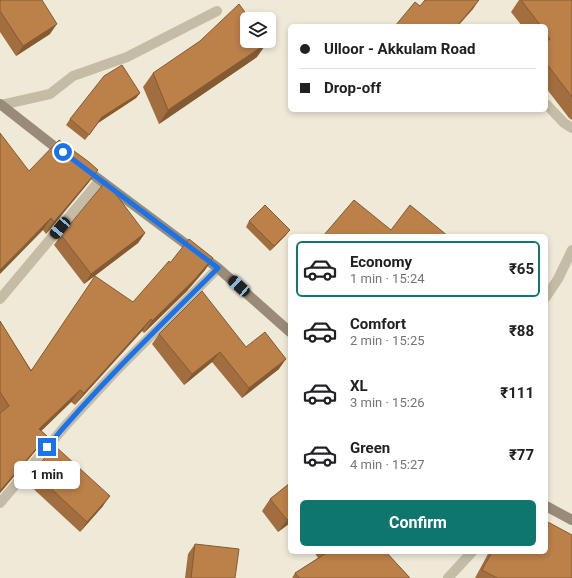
<!DOCTYPE html>
<meta charset="utf-8">
<style>
body{margin:0;font-family:Roboto,sans-serif;background:#f2f2f2;color:#202124;height:100vh;display:flex;flex-direction:column;font-size:15px;white-space:nowrap}
*{box-sizing:border-box;margin:0}
p{font-size:13px;color:#757577}
.icon{flex:none;width:22px;height:22px;fill:none;stroke:currentColor;stroke-width:2;stroke-linecap:round;stroke-linejoin:round}
.map{position:relative;flex:1;overflow:hidden}
.panel{position:absolute;left:288px;top:234px;width:260px;height:320px;display:flex;flex-direction:column;background:#fff;border-radius:6px;box-shadow:0 2px 6px #0003}
.panel>*{flex:none}
.top-card{position:absolute;left:288px;top:24px;width:260px;height:88px;border-radius:6px;box-shadow:0 2px 6px #0003;display:grid;align-content:center;height:88px;padding:0 12px;background:#fff}
.controls{position:absolute;left:240px;top:12px;display:grid;gap:8px}
.controls a{display:grid;place-items:center;width:36px;height:36px;border-radius:6px;background:#fff;box-shadow:0 2px 6px #0003;font-size:20px}
.end{position:absolute;width:18px;height:18px;margin:-9px;border:5px solid #1a73e8;background:#fff;box-shadow:0 0 0 2px #fff}
.from{border-radius:50%}
.bubble{position:absolute;height:28px;border-radius:6px;background:#fff;box-shadow:0 2px 6px #0003;font-size:13px;font-weight:700;line-height:28px;text-align:center}
.car{position:absolute;width:12px;height:24px;margin:-12px -6px;border-radius:5px;box-shadow:0 0 3px 1px #0007;background:linear-gradient(#222 24%,#8ab4d8 0 40%,#222 0 76%,#8ab4d8 0 86%,#222 0)}
.top-card b{display:flex;align-items:center;gap:14px;height:38px;font-size:15px}
.top-card b+b{border-top:1px solid #e0e0e0}
.top-card i{width:10px;height:10px;background:#202124}
ul{padding:7px 0 0;list-style:none}
li{display:flex;align-items:center;gap:12px;height:56px;margin:0 8px 6px;padding:0 4px;border:2px solid transparent;border-radius:6px}
li div{flex:1}
li b{display:block;font-size:15px}
li em{font-style:normal;font-weight:700}
li.active{border-color:#0f766e}
li>.icon{width:36px;height:36px;stroke-width:1.5}
.button{display:flex;gap:8px;margin-top:auto;padding:8px 12px}
.button a{flex:1;height:46px;border-radius:6px;background:#0f766e;color:#fff;font-size:16px;font-weight:700;line-height:46px;text-align:center}
.map>svg:first-child{display:block}
.lines{fill:none;stroke-linecap:round;stroke-linejoin:round}
.minor{stroke:#c5bca6;stroke-width:10}
.secondary{stroke:#998b77;stroke-width:10}
.wall{fill:#a26e3f}
.shaded-wall{fill:#845a33}
.building{fill:#bc8049;stroke:#845a33}
.route{stroke:#1a73e8;stroke-width:5}
</style>
<div class="map">
<svg width="572" height="578" viewBox="0 0 572 578">
<rect width="100%" height="100%" fill="#efe9d8"/>
<g class="lines">
<!-- minor -->
<g class="minor">
<path d="M546,104L564,123L572,128"/>
<path d="M1,105L50,94L73,76L127,57L217,11"/>
<path d="M546,297L558,279L572,250"/>
<path d="M0,299L100,180"/>
<path d="M0,503L66,425L113,374L218,268"/>
<path d="M448,578L472,552"/>
</g>
<!-- secondary -->
<g class="secondary">
<path d="M0,104L64,154"/>
<path d="M84,168L218,268L290,332"/>
<path d="M546,506L572,520"/>
</g>
</g>
<!-- wall -->
<g class="wall">
<path d="M0,0L50,34L16,56L0,32Z"/>
<path d="M519,0H572V120L569,118L546,88V26H522L511,12Z"/>
<path d="M257,57L159,124L143,87L153,73Z"/>
<path d="M140,93L136,98L98,123L85,140L66,125L70,119Z"/>
<path d="M98,170L89,182L46,234L43,230L29,171Z"/>
<path d="M249,221L286,235L270,251L246,227Z"/>
<path d="M145,233L138,243L84,284L54,245L61,235Z"/>
<path d="M213,258L205,270L187,291L144,333L142,331L75,405L71,402L41,431L47,436L38,448L0,493V321L31,370L133,302L170,263Z"/>
<path d="M159,334L246,347L279,369L242,398L212,362L184,385L152,344Z"/>
<path d="M33,472L103,506L80,532L26,482Z"/>
<path d="M290,483V523L278,532L262,511L270,499Z"/>
<path d="M195,544L235,578H185L188,554Z"/>
<path d="M314,552H386L410,578H292L295,573L318,558Z"/>
<path d="M489,552H546L572,578H475Z"/>
</g>
<!-- shaded-wall -->
<g class="shaded-wall">
<path d="M479,0L473,9L458,26H457Z"/>
<path d="M57,24L50,34L16,56L23,46Z"/>
<path d="M267,43L257,57L159,124L168,110Z"/>
<path d="M140,93L136,98L98,123L85,140L102,117Z"/>
<path d="M98,170L89,182L46,234L54,222Z"/>
<path d="M51,218L43,230L0,274V270Z"/>
<path d="M290,230L286,235L270,251L274,246Z"/>
<path d="M145,233L138,243L84,284L91,274Z"/>
<path d="M213,258L205,270L187,291L144,333L152,321Z"/>
<path d="M151,319L142,331L75,405L84,393Z"/>
<path d="M220,352L212,362L184,385L192,374Z"/>
<path d="M286,359L279,369L242,398L249,388Z"/>
<path d="M80,390L71,402L31,441L39,429Z"/>
<path d="M47,436L38,448L0,493V491Z"/>
<path d="M110,496L103,506L80,532L87,522Z"/>
<path d="M290,518V523L278,532L287,520Z"/>
</g>
<!-- building -->
<g class="building">
<path d="M0,0H42L57,24L23,46L0,11Z"/>
<path d="M425,0H479L457,26H395L415,2L420,6Z"/>
<path d="M521,0H572V97L546,63V42L550,39L546,33V26H541Z"/>
<path d="M239,4L250,19H247V41H265L267,43L168,110L153,73L200,41Z"/>
<path d="M122,65L140,93L102,117L89,135L70,119L104,76Z"/>
<path d="M0,133L29,171L59,140L89,162L98,170L54,222L51,218L0,270Z"/>
<path d="M106,181L145,233L91,274L61,235Z"/>
<path d="M354,200L391,230L410,205L448,236H323Z"/>
<path d="M265,205L290,230L274,246L249,221Z"/>
<path d="M189,239L213,258L195,279L152,321L151,319L84,393L80,390L39,429L47,436L0,491V413L9,406L0,392V321L31,371L95,276L133,302L169,261L170,263Z"/>
<path d="M202,291L246,347L265,332L286,359L249,388L220,352L192,374L159,334Z"/>
<path d="M55,446L110,496L87,522L33,472Z"/>
<path d="M290,483V518L287,520L270,499Z"/>
<path d="M546,521L572,535V578H497L482,570L492,552H546Z"/>
<path d="M195,544L239,549L235,578H191Z"/>
<path d="M328,552H386L410,578H299L295,573Z"/>
</g>
<g class="lines">
<!-- route -->
<path class="route" d="M47,447C100,384 160,326 218,268L63,152"/>
</g>
</svg>
<div class="controls">
<a><svg class="icon" aria-label="layers" viewBox="0 0 24 24"><path d="M12 4l9 5-9 5-9-5zM3 14l9 5 9-5"/></svg></a>
</div>
<i class="end from" style="left:63px;top:152px"></i>
<i class="end" style="left:47px;top:447px"></i>
<div class="bubble" style="left:14px;top:461px;width:66px">1 min</div>
<i class="car" style="left:60px;top:228px;rotate:220deg"></i>
<i class="car" style="left:239px;top:286px;rotate:312deg"></i>
<div class="top-card">
<b><i class="from"></i>Ulloor - Akkulam Road</b>
<b><i></i>Drop-off</b>
</div>
<section class="panel">
<ul>
<li class="active"><svg class="icon" aria-label="car" viewBox="0 0 24 24"><path d="M5 17H2v-5l4-1 3-4h7l3 4 3 1v5h-3M9 17h6M6 11h13"/><circle cx="7" cy="17" r="2"/><circle cx="17" cy="17" r="2"/></svg><div><b>Economy</b><p>1 min · 15:24</p></div><em>₹65</em></li>
<li><svg class="icon" aria-label="car" viewBox="0 0 24 24"><path d="M5 17H2v-5l4-1 3-4h7l3 4 3 1v5h-3M9 17h6M6 11h13"/><circle cx="7" cy="17" r="2"/><circle cx="17" cy="17" r="2"/></svg><div><b>Comfort</b><p>2 min · 15:25</p></div><em>₹88</em></li>
<li><svg class="icon" aria-label="car" viewBox="0 0 24 24"><path d="M5 17H2v-5l4-1 3-4h7l3 4 3 1v5h-3M9 17h6M6 11h13"/><circle cx="7" cy="17" r="2"/><circle cx="17" cy="17" r="2"/></svg><div><b>XL</b><p>3 min · 15:26</p></div><em>₹111</em></li>
<li><svg class="icon" aria-label="car" viewBox="0 0 24 24"><path d="M5 17H2v-5l4-1 3-4h7l3 4 3 1v5h-3M9 17h6M6 11h13"/><circle cx="7" cy="17" r="2"/><circle cx="17" cy="17" r="2"/></svg><div><b>Green</b><p>4 min · 15:27</p></div><em>₹77</em></li>
</ul>
<div class="button"><a>Confirm</a></div>
</section>
</div>
